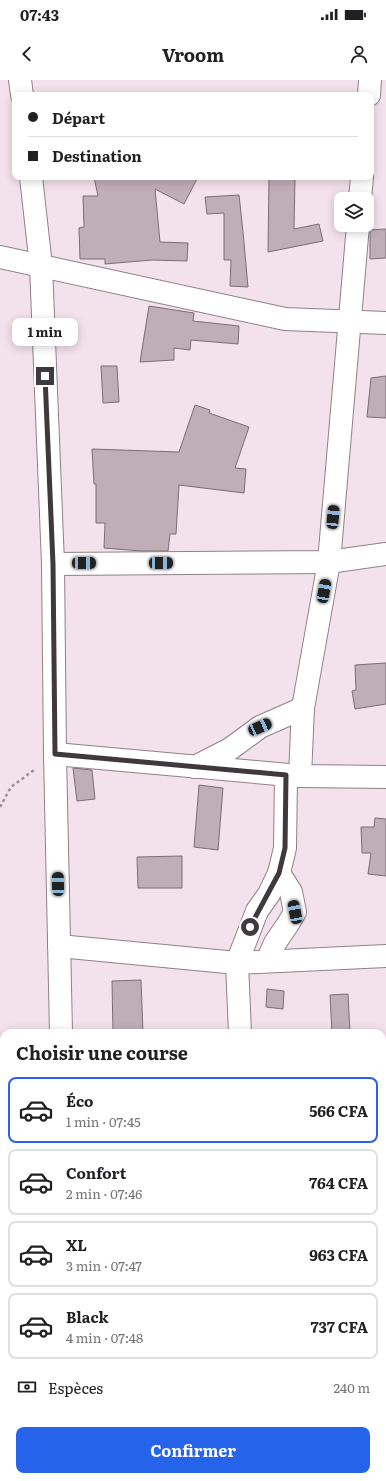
<!DOCTYPE html>
<html lang="fr">
<meta charset="utf-8">
<style>
body{margin:0;font-family:Literata,serif;background:#f2f2f2;color:#202124;height:100vh;display:flex;flex-direction:column;font-size:15px;white-space:nowrap}
*{box-sizing:border-box;margin:0}
p{font-size:13px;color:#757577}
.icon{flex:none;width:22px;height:22px;fill:none;stroke:currentColor;stroke-width:2;stroke-linecap:round;stroke-linejoin:round}
.map{position:relative;flex:1;overflow:hidden}
.panel{position:absolute;left:0px;top:949px;width:386px;height:452px;display:flex;flex-direction:column;background:#fff;border-radius:12px 12px 0 0;box-shadow:0 2px 10px #0003}
.panel>*{flex:none}
.hud{position:absolute;left:12px;top:12px;width:362px;height:88px;border-radius:8px;box-shadow:0 2px 10px #0003;display:grid;align-content:center;height:88px;padding:0 16px;background:#fff}
.tools{position:absolute;left:334px;top:112px;display:grid;gap:8px}
.tools a{display:grid;place-items:center;width:40px;height:40px;border-radius:8px;background:#fff;box-shadow:0 2px 10px #0003;font-size:20px}
.end{position:absolute;width:18px;height:18px;margin:-9px;border:5px solid #3f383c;background:#fff;box-shadow:0 0 0 2px #fff}
.from{border-radius:50%}
.bubble{position:absolute;height:28px;border-radius:8px;background:#fff;box-shadow:0 2px 10px #0003;font-size:13px;font-weight:700;line-height:28px;text-align:center}
.car{position:absolute;width:12px;height:24px;margin:-12px -6px;border-radius:5px;box-shadow:0 0 3px 1px #0007;background:linear-gradient(#222 24%,#8ab4d8 0 40%,#222 0 76%,#8ab4d8 0 86%,#222 0)}
.hud b{display:flex;align-items:center;gap:14px;height:38px;font-size:15px}
.hud b+b{border-top:1px solid #e0e0e0}
.hud i{width:10px;height:10px;background:#202124}
ul{padding:0;list-style:none}
li{display:flex;align-items:center;gap:12px;height:66px;margin:0 8px 6px;padding:0 8px;border:2px solid #e0e0e0;border-radius:8px}
li div{flex:1}
li b{display:block;font-size:15px}
li em{font-style:normal;font-weight:700}
li.active{border-color:#2563eb}
li>.icon{width:36px;height:36px;stroke-width:1.5}
h2{padding:0 16px;font-size:18px;line-height:48px}
.pay{display:flex;align-items:center;gap:10px;height:44px;padding:0 16px;font-size:15px}
.pay p{margin-inline-start:auto}
.action{display:flex;gap:8px;margin-top:auto;padding:8px 16px}
.action a{flex:1;height:46px;border-radius:8px;background:#2563eb;color:#fff;font-size:16px;font-weight:700;line-height:46px;text-align:center}
.status{display:flex;justify-content:space-between;align-items:center;height:28px;padding:0 20px;background:#fff;direction:ltr}
.status svg{height:11px;fill:currentColor}
header{display:flex;justify-content:space-between;align-items:center;height:52px;padding:0 16px;background:#fff;font-size:18px;font-weight:700}
.map>svg:first-child{display:block}
.building{fill:#c0aeb7;stroke:#7c6c75}
.lines{fill:none;stroke-linecap:round;stroke-linejoin:round}
.minor-casing{stroke:#918089;stroke-width:24}
.highway-casing{stroke:#918089;stroke-width:24}
.path{stroke:#9b8e95;stroke-width:2.5;stroke-dasharray:3 3;stroke-linecap:butt}
.minor{stroke:#fff;stroke-width:22}
.highway{stroke:#fff;stroke-width:22}
.route{stroke:#3f383c;stroke-width:5}
</style>
<div class="status"><b>07:43</b><svg viewBox="0 0 49 12"><path d="M0 12V9h3v3zM5 12V6h3v6zM10 12V3h3v9zM15 12V0h3v12zM26 1h20v11H26zM47 4h2v5h-2z"/></svg></div>
<header><svg class="icon" aria-label="back" viewBox="0 0 24 24"><path d="M15 5l-7 7 7 7"/></svg>Vroom<svg class="icon" aria-label="person" viewBox="0 0 24 24"><circle cx="12" cy="8" r="4"/><path d="M4 21q1-7 8-7t8 7"/></svg></header>
<div class="map">
<svg width="386" height="1401" viewBox="0 0 386 1401">
<rect width="100%" height="100%" fill="#f3e1eb"/>
<!-- building -->
<g class="building">
<path d="M94,97H198L184,124L155,109L160,162L188,163L187,181L152,180L105,184V179H80L79,148L84,147L83,116H98Z"/>
<path d="M269,97H295L294,149L319,144L323,161L268,172Z"/>
<path d="M239,115L243,152L248,207L230,206L231,180H224V133L207,134L205,117Z"/>
<path d="M386,149V178L370,179V150Z"/>
<path d="M149,226L194,233L193,241L239,246L238,264L191,260L190,270L174,268V280L140,282Z"/>
<path d="M101,286H117L119,322L103,323Z"/>
<path d="M386,296V338L367,337L371,298Z"/>
<path d="M195,325L210,330L209,333L249,347L235,388L246,389L244,413L179,405L176,454H170L168,471H141L104,468L105,443H96V404H94L92,369L179,372Z"/>
<path d="M386,583V624L355,629L352,611L356,610L355,585Z"/>
<path d="M73,688L92,690L95,719L77,721Z"/>
<path d="M199,705L223,708L218,770L194,767Z"/>
<path d="M375,738L386,739V796L368,794L371,773H362L361,747H374Z"/>
<path d="M182,776V808H138L137,777Z"/>
<path d="M141,900L143,953H113L112,901Z"/>
<path d="M267,909L284,911L283,929L266,927Z"/>
<path d="M348,914L350,953H332L330,915Z"/>
</g>
<g class="lines">
<defs>
<g id="minor">
<path d="M369,15L370,0"/>
<path d="M360,119L362,97"/>
<path d="M0,177L285,239L386,243"/>
<path d="M53,484L329,482L386,474"/>
<path d="M303,628L329,482L358,145"/>
<path d="M55,674L300,696L386,697"/>
<path d="M195,687L230,669L260,647L303,628L300,696"/>
<path d="M59,866L237,883L386,876"/>
<path d="M267,881L275,863L288,844L295,832L291,812L279,793"/>
<path d="M240,953L237,883L257,831L269,814L279,793L285,768L286,695"/>
<path d="M0,1000H4"/>
<path d="M260,1397L261,1401"/>
</g>
<g id="highway">
<path d="M20,0L22,15"/>
<path d="M31,97L41,186L53,484L55,674L61,953"/>
<path d="M70,1397V1401"/>
</g>
</defs>
<!-- minor casing -->
<use href="#minor" class="minor-casing"/>
<!-- highway casing -->
<use href="#highway" class="highway-casing"/>
<!-- path -->
<g class="path">
<path d="M0,727L11,707L34,690"/>
<path d="M382,1238H386"/>
</g>
<!-- minor -->
<use href="#minor" class="minor"/>
<!-- highway -->
<use href="#highway" class="highway"/>
</g>
<g class="lines">
<!-- route -->
<path class="route" d="M45,296L53,484L55,674L286,695L285,768L279,793L250,847"/>
</g>
</svg>
<div class="tools">
<a><svg class="icon" aria-label="layers" viewBox="0 0 24 24"><path d="M12 4l9 5-9 5-9-5zM3 14l9 5 9-5"/></svg></a>
</div>
<i class="end from" style="left:250px;top:847px"></i>
<i class="end" style="left:45px;top:296px"></i>
<div class="bubble" style="left:12px;top:238px;width:66px">1 min</div>
<i class="car" style="left:333px;top:437px;rotate:5deg"></i>
<i class="car" style="left:84px;top:483px;rotate:90deg"></i>
<i class="car" style="left:161px;top:483px;rotate:90deg"></i>
<i class="car" style="left:324px;top:511px;rotate:10deg"></i>
<i class="car" style="left:260px;top:647px;rotate:66deg"></i>
<i class="car" style="left:58px;top:804px;rotate:359deg"></i>
<i class="car" style="left:295px;top:832px;rotate:349deg"></i>
<div class="hud">
<b><i class="from"></i>Départ</b>
<b><i></i>Destination</b>
</div>
<section class="panel">
<h2>Choisir une course</h2>
<ul>
<li class="active"><svg class="icon" aria-label="car" viewBox="0 0 24 24"><path d="M5 17H2v-5l4-1 3-4h7l3 4 3 1v5h-3M9 17h6M6 11h13"/><circle cx="7" cy="17" r="2"/><circle cx="17" cy="17" r="2"/></svg><div><b>Éco</b><p>1 min · 07:45</p></div><em>566 CFA</em></li>
<li><svg class="icon" aria-label="car" viewBox="0 0 24 24"><path d="M5 17H2v-5l4-1 3-4h7l3 4 3 1v5h-3M9 17h6M6 11h13"/><circle cx="7" cy="17" r="2"/><circle cx="17" cy="17" r="2"/></svg><div><b>Confort</b><p>2 min · 07:46</p></div><em>764 CFA</em></li>
<li><svg class="icon" aria-label="car" viewBox="0 0 24 24"><path d="M5 17H2v-5l4-1 3-4h7l3 4 3 1v5h-3M9 17h6M6 11h13"/><circle cx="7" cy="17" r="2"/><circle cx="17" cy="17" r="2"/></svg><div><b>XL</b><p>3 min · 07:47</p></div><em>963 CFA</em></li>
<li><svg class="icon" aria-label="car" viewBox="0 0 24 24"><path d="M5 17H2v-5l4-1 3-4h7l3 4 3 1v5h-3M9 17h6M6 11h13"/><circle cx="7" cy="17" r="2"/><circle cx="17" cy="17" r="2"/></svg><div><b>Black</b><p>4 min · 07:48</p></div><em>737 CFA</em></li>
</ul>
<div class="pay"><svg class="icon" aria-label="cash" viewBox="0 0 24 24"><path d="M3 7h18v10H3z"/><circle cx="12" cy="12" r="2"/></svg>Espèces<p>240 m</p></div>
<div class="action"><a>Confirmer</a></div>
</section>
</div>
